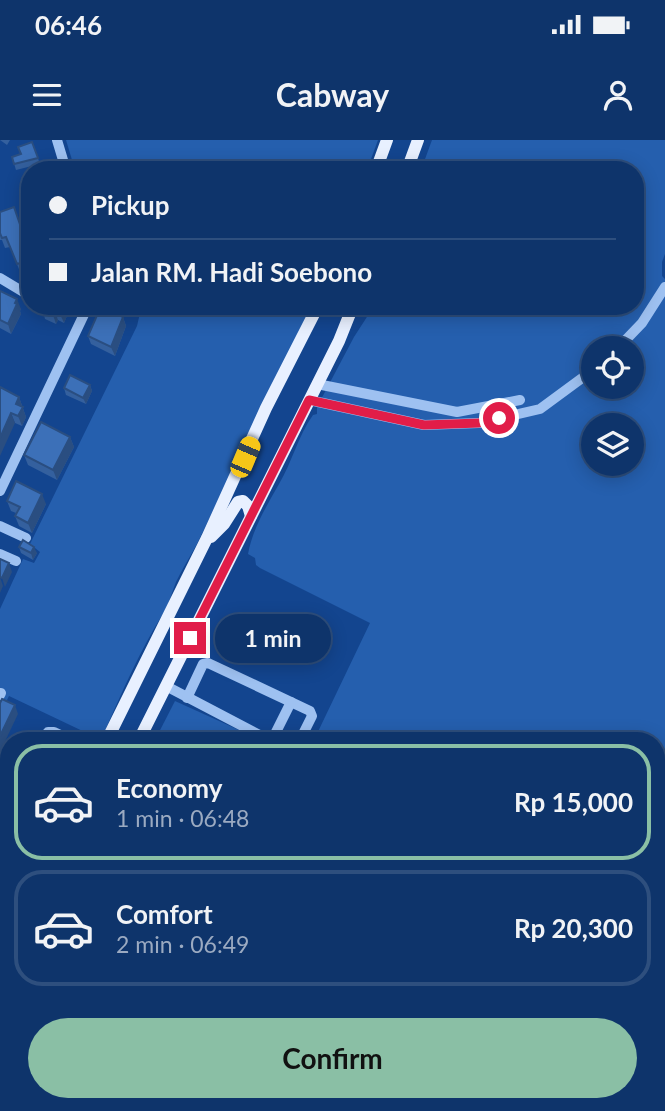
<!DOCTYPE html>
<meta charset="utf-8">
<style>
body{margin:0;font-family:Lato,sans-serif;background:#173c71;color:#f1f3f6;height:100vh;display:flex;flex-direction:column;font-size:26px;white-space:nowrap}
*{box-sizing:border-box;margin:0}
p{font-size:23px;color:#9baac1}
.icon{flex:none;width:38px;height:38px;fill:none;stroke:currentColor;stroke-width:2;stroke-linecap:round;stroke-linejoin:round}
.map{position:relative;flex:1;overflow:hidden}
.sheet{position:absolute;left:0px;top:592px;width:665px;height:380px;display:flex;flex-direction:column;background:#0e346b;border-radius:28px 28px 0 0;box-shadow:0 4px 18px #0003,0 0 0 2px #2e4f7e}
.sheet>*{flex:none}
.guide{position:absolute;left:21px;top:21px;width:623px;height:154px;border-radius:28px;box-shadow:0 4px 18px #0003,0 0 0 2px #2e4f7e;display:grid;align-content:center;height:154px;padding:0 28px;background:#0e346b}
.fabs{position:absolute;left:581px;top:196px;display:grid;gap:14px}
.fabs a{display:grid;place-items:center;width:63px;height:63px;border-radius:50%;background:#0e346b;box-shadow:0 4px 18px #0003,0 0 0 2px #2e4f7e;font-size:35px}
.end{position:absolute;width:32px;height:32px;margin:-16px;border:9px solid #e11d48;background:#fff;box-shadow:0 0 0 4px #fff}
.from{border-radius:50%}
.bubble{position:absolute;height:49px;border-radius:24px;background:#0e346b;box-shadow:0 4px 18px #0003,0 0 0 2px #2e4f7e;font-size:23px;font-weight:700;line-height:49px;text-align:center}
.car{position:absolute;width:21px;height:42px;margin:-21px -10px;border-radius:9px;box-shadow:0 0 5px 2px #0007;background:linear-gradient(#f5c518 24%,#345 0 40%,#f5c518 0 76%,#345 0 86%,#f5c518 0)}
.guide b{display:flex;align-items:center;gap:24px;height:66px;font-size:26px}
.guide b+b{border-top:2px solid #2e4f7e}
.guide i{width:18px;height:18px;background:#f1f3f6}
ul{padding:12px 0 0;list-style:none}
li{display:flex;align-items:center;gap:21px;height:116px;margin:0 14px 10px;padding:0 14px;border:4px solid #2e4f7e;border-radius:28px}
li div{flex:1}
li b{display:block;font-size:26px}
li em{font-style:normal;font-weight:700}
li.on{border-color:#8abfa5}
li>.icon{width:63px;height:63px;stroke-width:1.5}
.cta{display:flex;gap:14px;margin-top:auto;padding:14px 28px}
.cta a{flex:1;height:80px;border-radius:42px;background:#8abfa5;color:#111;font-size:28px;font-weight:700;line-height:80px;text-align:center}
.status{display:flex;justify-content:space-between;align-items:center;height:49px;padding:0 35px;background:#0e346b;direction:ltr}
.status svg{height:19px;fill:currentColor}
header{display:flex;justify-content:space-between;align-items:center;height:91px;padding:0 28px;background:#0e346b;font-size:32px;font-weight:700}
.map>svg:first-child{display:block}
.green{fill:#255fae;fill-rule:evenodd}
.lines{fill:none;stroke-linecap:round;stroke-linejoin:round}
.minor{stroke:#9ec1f1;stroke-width:10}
.major{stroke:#e8f0ff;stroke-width:12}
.wall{fill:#34609e}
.shaded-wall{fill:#2a4e81}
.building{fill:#3c70b8;stroke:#2a4e81;stroke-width:2}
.route{stroke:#e11d48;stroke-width:9}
</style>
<div class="status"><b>06:46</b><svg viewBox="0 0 49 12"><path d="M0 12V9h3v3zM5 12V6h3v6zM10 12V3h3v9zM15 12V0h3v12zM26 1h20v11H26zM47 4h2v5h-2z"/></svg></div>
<header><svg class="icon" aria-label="menu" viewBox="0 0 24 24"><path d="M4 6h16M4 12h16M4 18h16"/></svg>Cabway<svg class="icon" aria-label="person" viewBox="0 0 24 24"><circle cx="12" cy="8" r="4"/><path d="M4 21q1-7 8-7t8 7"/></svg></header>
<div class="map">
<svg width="665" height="971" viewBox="0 0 665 971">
<rect width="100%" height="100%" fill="#13458f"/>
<!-- green -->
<g class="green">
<path d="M66,0H378L367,30H75Z"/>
<path d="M432,0H665V114L662,122V136L665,139V883L656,882V600H314L370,483L260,428L256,425L255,418L248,414C253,388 266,367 279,344C292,322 298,296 313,275L317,274V267L354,197L374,166H635V30H421ZM593,208H632V247H593ZM593,285H632V324H593Z"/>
<path d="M135,166H312L197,404C190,417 182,429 176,442C172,452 169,463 164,472C140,510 122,552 104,593L91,595L9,556L0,574V469L23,419L34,423L40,412L30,404L137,186L140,173Z"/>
<path d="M175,561L261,600H155Z"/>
<path d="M9,888V962H482L496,971H0V901Z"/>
</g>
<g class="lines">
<!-- minor -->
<g class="minor">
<path d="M57,0L66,30"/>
<path d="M0,138L30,156"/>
<path d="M618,208L642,183L665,147"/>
<path d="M317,244L457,272L520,260"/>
<path d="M309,260L424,285L479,283L540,269L593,230"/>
<path d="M0,351L88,166"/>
<path d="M0,386L26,398"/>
<path d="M0,414L16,421"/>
<path d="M166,546L269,600"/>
<path d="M0,555L1,553"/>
<path d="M187,558L203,524L208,523L310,571L312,576L300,600"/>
<path d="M43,600L48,592H54L71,600"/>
<path d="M272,600L291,562"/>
<path d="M0,691L9,696"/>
<path d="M656,945L657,943"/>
<path d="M512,962L528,971"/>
<path d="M538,962L553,971"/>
<path d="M642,971L646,962"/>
</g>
<!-- major -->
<g class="major">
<path d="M376,30L387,0"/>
<path d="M407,30L418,0"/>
<path d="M211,397L224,384L238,362L243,361L248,366L251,376"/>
<path d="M107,600L207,398L266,268L318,166"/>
<path d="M139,600L339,201L353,166"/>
<path d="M0,811L9,797"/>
<path d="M0,872L9,859"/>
</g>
</g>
<!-- wall -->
<g class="wall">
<path d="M0,0H10L7,5Z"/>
<path d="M32,2L40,24L16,30L12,17L21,14Z"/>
<path d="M0,72L24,96L30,94V131L21,134L10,107L5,108L2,100H0Z"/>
<path d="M0,151L21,169L20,171L21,174L11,194L0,188Z"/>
<path d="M42,166H74L71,172L69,171L64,183L58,180L56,184L45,179Z"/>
<path d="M123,177L126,186L115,216L91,204L88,196Z"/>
<path d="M90,245L92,251L86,264L66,255L64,248Z"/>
<path d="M0,247L19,257L26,277L22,286L15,283Z"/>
<path d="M70,297L74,307L57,340L28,325L24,315Z"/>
<path d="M7,361L46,364L32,393L19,386L15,376L16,373L11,371Z"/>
<path d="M19,407L37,413L33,420L21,413Z"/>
<path d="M0,615L5,618L8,627L5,634L0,632Z"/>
<path d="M656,880L665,884V902L656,897Z"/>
<path d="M585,962H604L600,971L588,970Z"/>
<path d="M604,962H634L630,971L617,965L615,968Z"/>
</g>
<!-- shaded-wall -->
<g class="shaded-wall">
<path d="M17,159L21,169L20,171L21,174L11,194L8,184Z"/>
<path d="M64,166H67L69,171L64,183L60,174Z"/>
<path d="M55,171L58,180L56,184L53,175Z"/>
<path d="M123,177L126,186L115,216L111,207Z"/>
<path d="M90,245L92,251L86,264L83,258Z"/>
<path d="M19,257L26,277L22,286L18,276L16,264Z"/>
<path d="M11,273L15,283L0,316V298Z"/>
<path d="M70,297L74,307L57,340L53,330Z"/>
<path d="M42,354L46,364L32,393L28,383Z"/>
<path d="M34,407L37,413L33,420L31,413Z"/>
<path d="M9,423L12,432L5,447L2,438Z"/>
<path d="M0,437L3,446L0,453Z"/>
<path d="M15,565L18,574L0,612V596Z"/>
<path d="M5,618L8,627L5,634L1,625Z"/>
<path d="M598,962H604L600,971H597L595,967Z"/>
<path d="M627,962H634L630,971L627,964Z"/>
</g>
<!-- building -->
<g class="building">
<path d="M32,2L38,18L14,24L12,17L21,14L18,7Z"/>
<path d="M30,40V53L27,54L24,42Z"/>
<path d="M14,67L24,96L30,94V110H29L30,120L17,124L6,97L2,98L0,93V72Z"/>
<path d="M0,151L17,159L15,163L17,164L8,184L0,180Z"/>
<path d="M44,166H64L60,174L55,171L53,175L42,170Z"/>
<path d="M101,166L123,177L111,207L88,196Z"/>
<path d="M70,235L90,245L83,258L64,248Z"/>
<path d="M0,247L19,257L16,264L23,267L18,276L11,273L0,298Z"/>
<path d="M41,282L70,297L53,330L24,315Z"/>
<path d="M16,341L42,354L28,383L15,376L20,367L7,361Z"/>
<path d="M23,400L34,407L31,413L19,407Z"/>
<path d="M0,419L9,423L2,438L0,437Z"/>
<path d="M2,559L15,565L0,596V563Z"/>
<path d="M0,615L5,618L1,625L0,624Z"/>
<path d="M656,880L665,884V896L656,892Z"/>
<path d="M661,945L665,947V971H641L646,963L651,965L652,962H656V954Z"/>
<path d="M586,962H598L595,967Z"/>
</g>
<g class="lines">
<!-- route -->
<path class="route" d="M190,498L309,260L424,285L479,283L499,278"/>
</g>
</svg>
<div class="fabs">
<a><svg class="icon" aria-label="locate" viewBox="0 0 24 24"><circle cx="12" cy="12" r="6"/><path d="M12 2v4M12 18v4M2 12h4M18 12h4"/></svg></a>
<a><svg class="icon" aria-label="layers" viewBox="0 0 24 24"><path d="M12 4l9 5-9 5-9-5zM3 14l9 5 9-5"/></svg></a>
</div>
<i class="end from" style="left:499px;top:278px"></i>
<i class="end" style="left:190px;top:498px"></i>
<div class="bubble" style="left:215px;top:474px;width:116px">1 min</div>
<i class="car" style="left:245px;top:317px;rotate:23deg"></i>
<div class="guide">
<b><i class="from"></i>Pickup</b>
<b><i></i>Jalan RM. Hadi Soebono</b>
</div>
<section class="sheet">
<ul>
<li class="on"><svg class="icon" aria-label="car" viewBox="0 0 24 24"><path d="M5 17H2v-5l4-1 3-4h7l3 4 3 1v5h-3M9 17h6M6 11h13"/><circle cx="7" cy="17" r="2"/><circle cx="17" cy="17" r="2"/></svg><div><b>Economy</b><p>1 min · 06:48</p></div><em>Rp 15,000</em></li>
<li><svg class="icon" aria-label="car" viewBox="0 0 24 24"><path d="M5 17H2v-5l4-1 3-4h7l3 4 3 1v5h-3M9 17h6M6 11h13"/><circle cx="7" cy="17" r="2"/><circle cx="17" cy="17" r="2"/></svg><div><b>Comfort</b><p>2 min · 06:49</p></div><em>Rp 20,300</em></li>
</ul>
<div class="cta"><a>Confirm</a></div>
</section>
</div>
